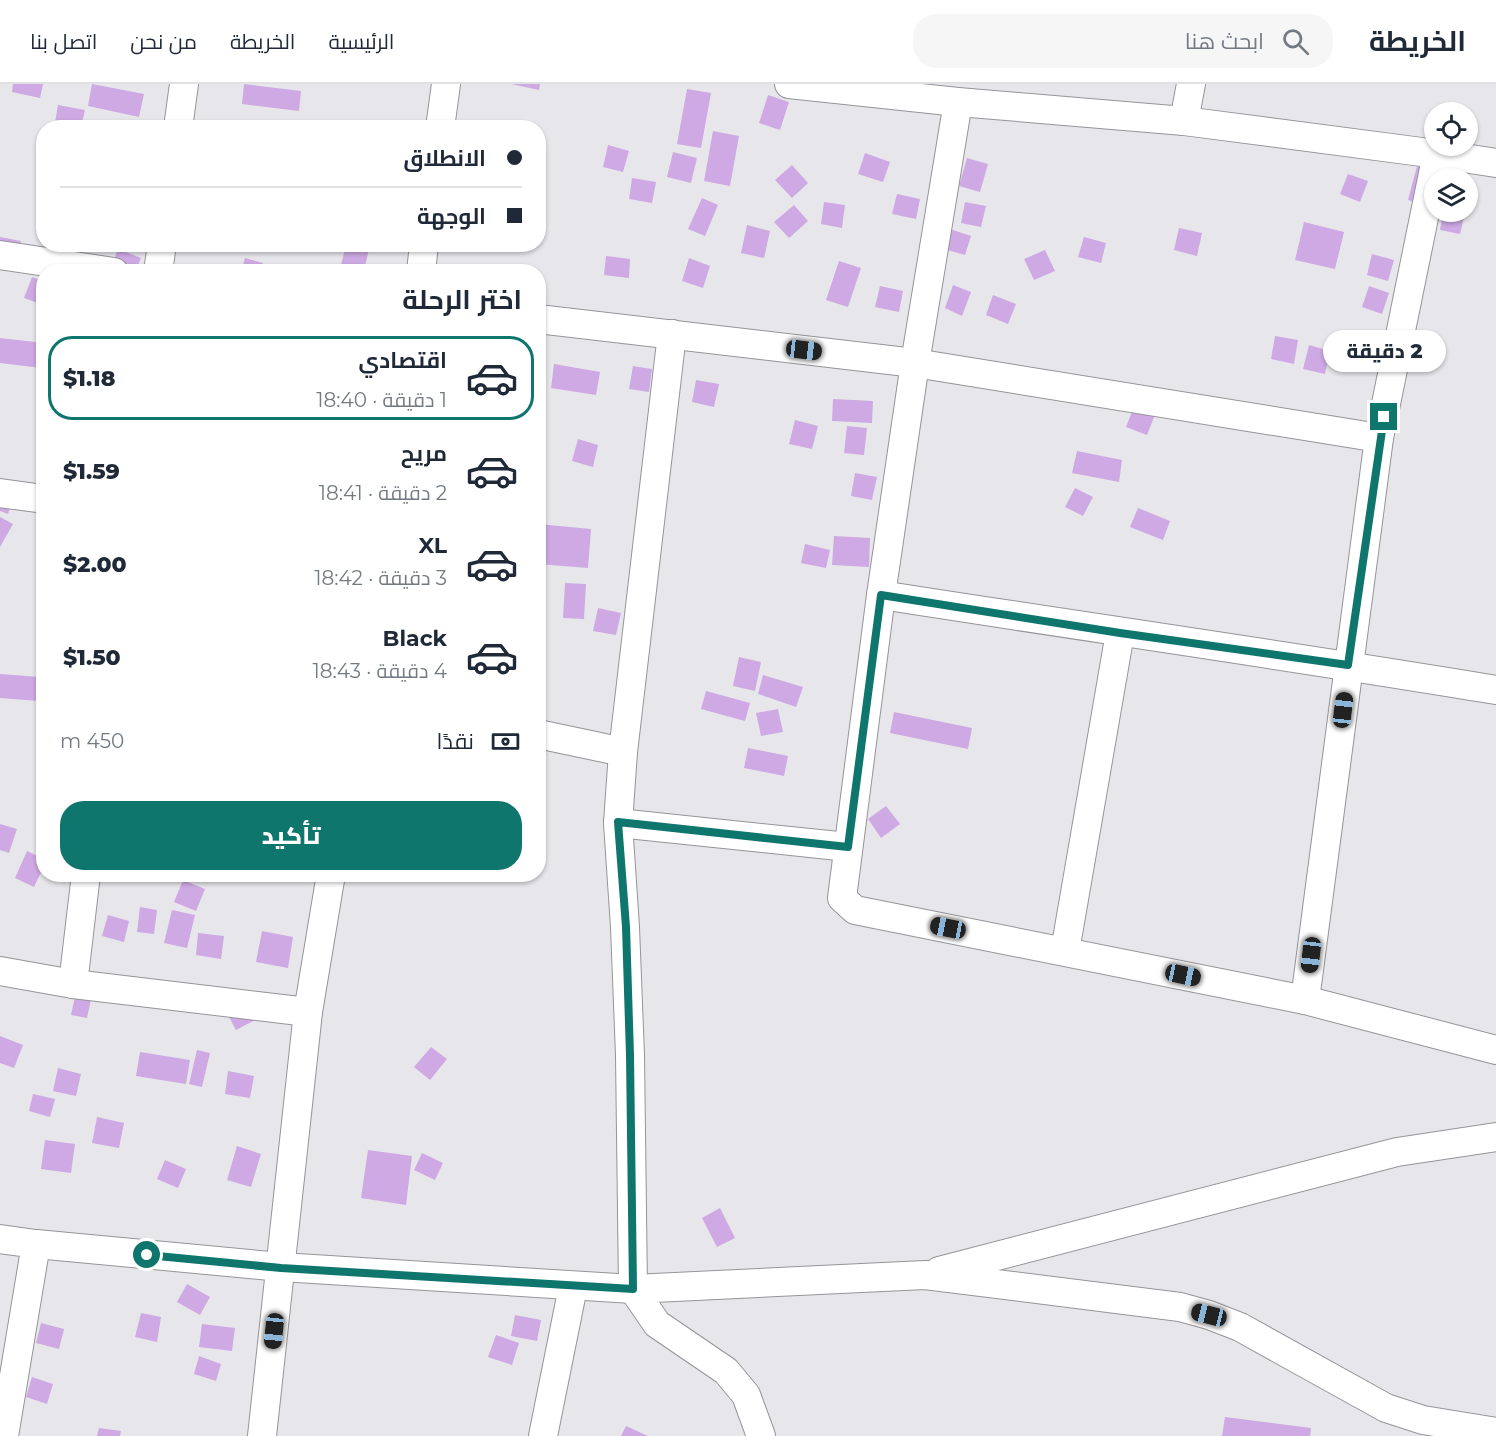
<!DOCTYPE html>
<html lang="ar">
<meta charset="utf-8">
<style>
body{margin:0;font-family:Montserrat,Cairo,sans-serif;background:#f6f6f7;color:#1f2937;direction:rtl;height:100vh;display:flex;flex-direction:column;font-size:22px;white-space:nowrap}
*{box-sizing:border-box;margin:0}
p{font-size:20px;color:#747a83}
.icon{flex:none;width:33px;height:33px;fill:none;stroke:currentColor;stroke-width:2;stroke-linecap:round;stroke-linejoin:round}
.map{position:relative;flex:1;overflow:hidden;direction:ltr}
.side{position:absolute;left:36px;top:180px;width:510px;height:618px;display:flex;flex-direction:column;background:#fff;border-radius:24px;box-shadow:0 2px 4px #0004;direction:rtl}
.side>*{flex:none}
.hud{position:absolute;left:36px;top:36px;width:510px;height:132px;border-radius:24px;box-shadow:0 2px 4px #0004;direction:rtl;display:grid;align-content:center;height:132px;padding:0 24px;background:#fff}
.tools{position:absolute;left:1424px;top:18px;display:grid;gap:12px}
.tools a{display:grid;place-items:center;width:54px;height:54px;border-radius:50%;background:#fff;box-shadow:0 2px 4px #0004;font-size:30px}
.end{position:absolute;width:27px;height:27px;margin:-14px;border:8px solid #0f766e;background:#fff;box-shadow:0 0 0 3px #fff}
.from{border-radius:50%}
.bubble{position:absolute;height:42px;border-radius:21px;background:#fff;box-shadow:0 2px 4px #0004;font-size:20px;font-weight:800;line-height:42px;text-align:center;direction:rtl}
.car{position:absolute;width:18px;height:36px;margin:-18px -9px;border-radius:8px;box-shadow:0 0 4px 2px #0007;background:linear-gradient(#222 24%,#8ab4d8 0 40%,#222 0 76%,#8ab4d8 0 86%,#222 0)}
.hud b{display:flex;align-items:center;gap:21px;height:57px;font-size:22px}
.hud b+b{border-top:2px solid #e0e1e3}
.hud i{width:15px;height:15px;background:#1f2937}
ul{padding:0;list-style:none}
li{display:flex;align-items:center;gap:18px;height:84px;margin:0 12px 9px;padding:0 12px;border:3px solid transparent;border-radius:24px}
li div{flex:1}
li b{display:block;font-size:22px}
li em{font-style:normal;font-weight:800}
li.on{border-color:#0f766e}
li>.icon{width:54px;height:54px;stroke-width:1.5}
h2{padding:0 24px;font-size:27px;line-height:72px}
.pay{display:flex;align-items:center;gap:15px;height:66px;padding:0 24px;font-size:22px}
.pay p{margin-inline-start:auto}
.button{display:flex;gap:12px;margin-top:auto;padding:12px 24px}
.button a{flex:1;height:69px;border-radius:24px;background:#0f766e;color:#fff;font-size:24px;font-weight:800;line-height:69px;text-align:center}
header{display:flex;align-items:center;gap:36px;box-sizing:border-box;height:84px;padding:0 30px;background:#fff;border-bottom:2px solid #e0e1e3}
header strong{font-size:28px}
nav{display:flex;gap:33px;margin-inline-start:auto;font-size:21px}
.search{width:420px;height:54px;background:#f6f6f7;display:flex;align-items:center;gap:15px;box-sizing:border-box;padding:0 21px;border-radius:24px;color:#747a83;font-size:22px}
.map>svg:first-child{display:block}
.building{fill:#cea9e3}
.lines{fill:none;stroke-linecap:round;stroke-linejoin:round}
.street-casing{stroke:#959498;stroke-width:30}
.street{stroke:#fff;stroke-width:28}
.route{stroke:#0f766e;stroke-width:8}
</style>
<header>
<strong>الخريطة</strong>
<div class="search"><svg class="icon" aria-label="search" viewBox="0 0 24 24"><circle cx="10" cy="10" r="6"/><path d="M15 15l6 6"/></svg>ابحث هنا</div>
<nav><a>الرئيسية</a><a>الخريطة</a><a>من نحن</a><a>اتصل بنا</a></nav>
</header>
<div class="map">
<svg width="1496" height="1352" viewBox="0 0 1496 1352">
<rect width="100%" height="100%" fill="#e7e7eb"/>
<!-- building -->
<g class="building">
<path d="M13,0H43L40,14L12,8Z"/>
<path d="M92,0L144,10L139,33L88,22Z"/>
<path d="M244,0L301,7L299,27L242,20Z"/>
<path d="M511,0H540L539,6Z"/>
<path d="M687,5L711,9L701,64L677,60Z"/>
<path d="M768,11L789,18L780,46L759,39Z"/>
<path d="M58,21L85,26L81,44H54Z"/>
<path d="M713,47L739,52L730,102L704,97Z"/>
<path d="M608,61L629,67L623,88L603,83Z"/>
<path d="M673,68L697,74L691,99L667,93Z"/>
<path d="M865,69L890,78L883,98L858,90Z"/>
<path d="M967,74L988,80L980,108L959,102Z"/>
<path d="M792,81L808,99L792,114L775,96Z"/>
<path d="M1417,82L1443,90L1433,123L1408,116Z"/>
<path d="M1348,90L1368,97L1360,118L1340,110Z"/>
<path d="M632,94L656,98L652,119L629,115Z"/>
<path d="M897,110L920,115L916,135L892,130Z"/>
<path d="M702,114L718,121L705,152L688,145Z"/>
<path d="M824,118L845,121L842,144L821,140Z"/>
<path d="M965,118L986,122L981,143L961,139Z"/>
<path d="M794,121L808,137L789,154L774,138Z"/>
<path d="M1443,128H1465L1460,150L1440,146Z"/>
<path d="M1304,138L1344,148L1335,185L1295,176Z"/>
<path d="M747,141L770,147L764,174L741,169Z"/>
<path d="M1179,144L1202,149L1197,172L1174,166Z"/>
<path d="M950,145L971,152L965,171L944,165Z"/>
<path d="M0,153L21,157L16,179L0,175Z"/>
<path d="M1084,153L1106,159L1101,179L1078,173Z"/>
<path d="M346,160L369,165L364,187L341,181Z"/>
<path d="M118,165L141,174L135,188H121L111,183Z"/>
<path d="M1045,166L1055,187L1034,196L1024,175Z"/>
<path d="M1372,170L1394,176L1388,197L1367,191Z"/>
<path d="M606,172L630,175L629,194L604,191Z"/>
<path d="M245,174L263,179L260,188H241Z"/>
<path d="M689,174L710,182L703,204L682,197Z"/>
<path d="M839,177L861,184L848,223L826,216Z"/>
<path d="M32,193L44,197L43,221L24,214Z"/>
<path d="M953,201L971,208L962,232L945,224Z"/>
<path d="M880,202L903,207L899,228L875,223Z"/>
<path d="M1369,202L1389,209L1382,230L1362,223Z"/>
<path d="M993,211L1016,220L1008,240L986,231Z"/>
<path d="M1275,252L1298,256L1294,280L1271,275Z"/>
<path d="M0,254L44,259L41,284L0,279Z"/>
<path d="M1309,261L1330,267L1325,290L1303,285Z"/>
<path d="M554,280L600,288L596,311L551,304Z"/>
<path d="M633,282L652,285L649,308L629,305Z"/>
<path d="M696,296L719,300L714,323L692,318Z"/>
<path d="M1140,307L1161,315L1147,351L1126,343Z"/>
<path d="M833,315L873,317L872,339L832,337Z"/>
<path d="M41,336L44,337V360L36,359Z"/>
<path d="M795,336L818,342L812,365L789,360Z"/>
<path d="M847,342L867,344L864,371L844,369Z"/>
<path d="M578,355L598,361L593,383L572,377Z"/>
<path d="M1077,367L1122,376L1119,398L1072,389Z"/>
<path d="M855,389L877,393L872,416L851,412Z"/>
<path d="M1075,404L1093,413L1083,432L1065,423Z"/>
<path d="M0,407L14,412L8,430L0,427Z"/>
<path d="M1138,424L1170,437L1163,456L1130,443Z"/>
<path d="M0,433L13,440L0,463Z"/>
<path d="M538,440L591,445L588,484L538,480Z"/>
<path d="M834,452L870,454L869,483L832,481Z"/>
<path d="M805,460L830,466L826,484L801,479Z"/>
<path d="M565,499L586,500L584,535L563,534Z"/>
<path d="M598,524L621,529L616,551L593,547Z"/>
<path d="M739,573L761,578L755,607L733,602Z"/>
<path d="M0,590L40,593L38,617L0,614Z"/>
<path d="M763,591L803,603L796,623L758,610Z"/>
<path d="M706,607L750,619L745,637L701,625Z"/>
<path d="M778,625L783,648L761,652L756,629Z"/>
<path d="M894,628L972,644L968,665L890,649Z"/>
<path d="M748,664L788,672L784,692L744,684Z"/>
<path d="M886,722L900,740L881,754L868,735Z"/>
<path d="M0,740L17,745L9,769L0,766Z"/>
<path d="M27,767L44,775V782L34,803L15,794Z"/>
<path d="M183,796L205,805L196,827L174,818Z"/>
<path d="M140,823L157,826L154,850L137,848Z"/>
<path d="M172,826L195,831L187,864L164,859Z"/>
<path d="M108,831L129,837L124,858L102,852Z"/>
<path d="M262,847L293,853L288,884L256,878Z"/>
<path d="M198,849L224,852L221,875L196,871Z"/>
<path d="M79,894L95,897L87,934L71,931Z"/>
<path d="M223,922L257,935L236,946Z"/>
<path d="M0,952L23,961L14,984L0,979Z"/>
<path d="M431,963L447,975L430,996L414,983Z"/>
<path d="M197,966L210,969L202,1003L189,1000Z"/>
<path d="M140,968L190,976L186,1000L136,992Z"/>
<path d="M58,984L81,990L76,1012L53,1007Z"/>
<path d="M228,987L254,992L250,1014L225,1010Z"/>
<path d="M33,1010L55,1015L50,1033L29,1027Z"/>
<path d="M97,1033L124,1039L119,1064L92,1059Z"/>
<path d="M45,1056L75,1060L71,1089L41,1085Z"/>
<path d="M237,1062L261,1070L251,1103L227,1096Z"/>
<path d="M368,1066L412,1072L406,1121L361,1114Z"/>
<path d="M422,1069L443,1079L435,1096L414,1086Z"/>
<path d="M165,1076L186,1085L178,1104L157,1095Z"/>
<path d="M720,1124L735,1154L717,1163L702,1134Z"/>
<path d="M187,1200L210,1213L200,1231L177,1218Z"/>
<path d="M141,1229L161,1233L157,1258L135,1253Z"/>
<path d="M515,1231L541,1236L537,1257L511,1252Z"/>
<path d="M41,1239L64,1245L59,1265L36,1259Z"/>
<path d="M202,1240L235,1244L232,1267L199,1263Z"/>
<path d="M496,1251L519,1259L512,1281L488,1273Z"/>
<path d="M199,1272L221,1280L216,1297L194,1290Z"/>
<path d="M32,1293L53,1300L47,1320L26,1313Z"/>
<path d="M1225,1333L1311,1344L1310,1352H1222Z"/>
<path d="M626,1342L648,1352H621Z"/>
<path d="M99,1344L121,1347L120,1352H97Z"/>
</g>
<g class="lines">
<defs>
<g id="street">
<path d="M789,0L958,18L1184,37L1437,70L1496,79"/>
<path d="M958,18L915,279L881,511L842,814L855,826L1305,916L1496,966"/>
<path d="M1184,37L1191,0"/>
<path d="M178,44L184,0"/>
<path d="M440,44L446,0"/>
<path d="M0,171L114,188"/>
<path d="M158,188L162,160"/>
<path d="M421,188L424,160"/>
<path d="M538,235L915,279L1379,354"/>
<path d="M672,250L623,668L618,739L625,843L630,971L633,1205L657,1240L726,1287L746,1311L761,1352"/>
<path d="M0,409L44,415"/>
<path d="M881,511C1086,543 1291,572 1496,606"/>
<path d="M538,650L623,668"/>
<path d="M618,739L848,763"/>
<path d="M1065,867L1120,549"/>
<path d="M0,887L73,900L308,928"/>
<path d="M73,900L86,790"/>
<path d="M1305,916L1379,354L1437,70"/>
<path d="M0,1155L36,1160L281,1183L633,1205L925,1191L1180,1223L1209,1231L1240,1243L1386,1324L1423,1336L1496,1348"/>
<path d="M939,1187L1397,1068L1496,1053"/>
<path d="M4,1352L36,1160"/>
<path d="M262,1352L308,928L331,790"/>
<path d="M543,1352L573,1203"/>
</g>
</defs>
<!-- street casing -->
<use href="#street" class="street-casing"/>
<!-- street -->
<use href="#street" class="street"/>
</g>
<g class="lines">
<!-- route -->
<path class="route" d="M147,1171L281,1184L633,1205L630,971L626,843L618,738L848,763L881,511L1120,549L1348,581L1384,333"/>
</g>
</svg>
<div class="tools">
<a><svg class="icon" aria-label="locate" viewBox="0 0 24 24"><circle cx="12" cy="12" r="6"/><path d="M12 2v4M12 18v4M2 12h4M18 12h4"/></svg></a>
<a><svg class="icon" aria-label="layers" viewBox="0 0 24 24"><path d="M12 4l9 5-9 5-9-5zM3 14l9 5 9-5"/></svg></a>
</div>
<i class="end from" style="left:147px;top:1171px"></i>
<i class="end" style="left:1384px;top:333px"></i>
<div class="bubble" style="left:1323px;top:246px;width:123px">2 دقيقة</div>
<i class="car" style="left:804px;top:266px;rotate:97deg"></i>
<i class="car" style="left:1343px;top:626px;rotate:7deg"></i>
<i class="car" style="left:948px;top:844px;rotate:281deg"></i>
<i class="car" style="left:1311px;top:871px;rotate:187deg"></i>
<i class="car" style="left:1183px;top:891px;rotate:102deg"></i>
<i class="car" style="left:1209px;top:1231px;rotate:284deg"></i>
<i class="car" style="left:274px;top:1247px;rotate:186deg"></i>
<div class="hud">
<b><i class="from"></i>الانطلاق</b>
<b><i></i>الوجهة</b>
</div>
<section class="side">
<h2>اختر الرحلة</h2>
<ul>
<li class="on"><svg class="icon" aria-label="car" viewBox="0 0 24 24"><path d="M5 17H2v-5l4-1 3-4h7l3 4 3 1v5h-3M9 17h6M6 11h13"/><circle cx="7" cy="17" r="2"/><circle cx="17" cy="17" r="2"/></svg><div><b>اقتصادي</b><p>1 دقيقة · 18:40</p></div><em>$1.18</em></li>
<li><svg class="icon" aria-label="car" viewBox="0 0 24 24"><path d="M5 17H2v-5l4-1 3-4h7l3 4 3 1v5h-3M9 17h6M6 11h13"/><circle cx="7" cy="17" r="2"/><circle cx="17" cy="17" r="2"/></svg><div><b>مريح</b><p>2 دقيقة · 18:41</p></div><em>$1.59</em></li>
<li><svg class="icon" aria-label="car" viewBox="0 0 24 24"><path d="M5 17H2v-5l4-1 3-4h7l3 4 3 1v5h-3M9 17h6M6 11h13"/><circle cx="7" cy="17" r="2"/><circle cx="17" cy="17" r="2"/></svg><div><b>XL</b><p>3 دقيقة · 18:42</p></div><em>$2.00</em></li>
<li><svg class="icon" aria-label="car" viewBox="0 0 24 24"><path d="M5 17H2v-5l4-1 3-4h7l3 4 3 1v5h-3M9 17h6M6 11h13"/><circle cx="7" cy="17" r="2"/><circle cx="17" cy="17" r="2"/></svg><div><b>Black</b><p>4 دقيقة · 18:43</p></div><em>$1.50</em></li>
</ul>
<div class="pay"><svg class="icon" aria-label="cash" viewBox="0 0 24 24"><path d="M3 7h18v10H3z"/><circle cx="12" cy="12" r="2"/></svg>نقدًا<p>450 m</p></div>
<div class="button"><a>تأكيد</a></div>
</section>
</div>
